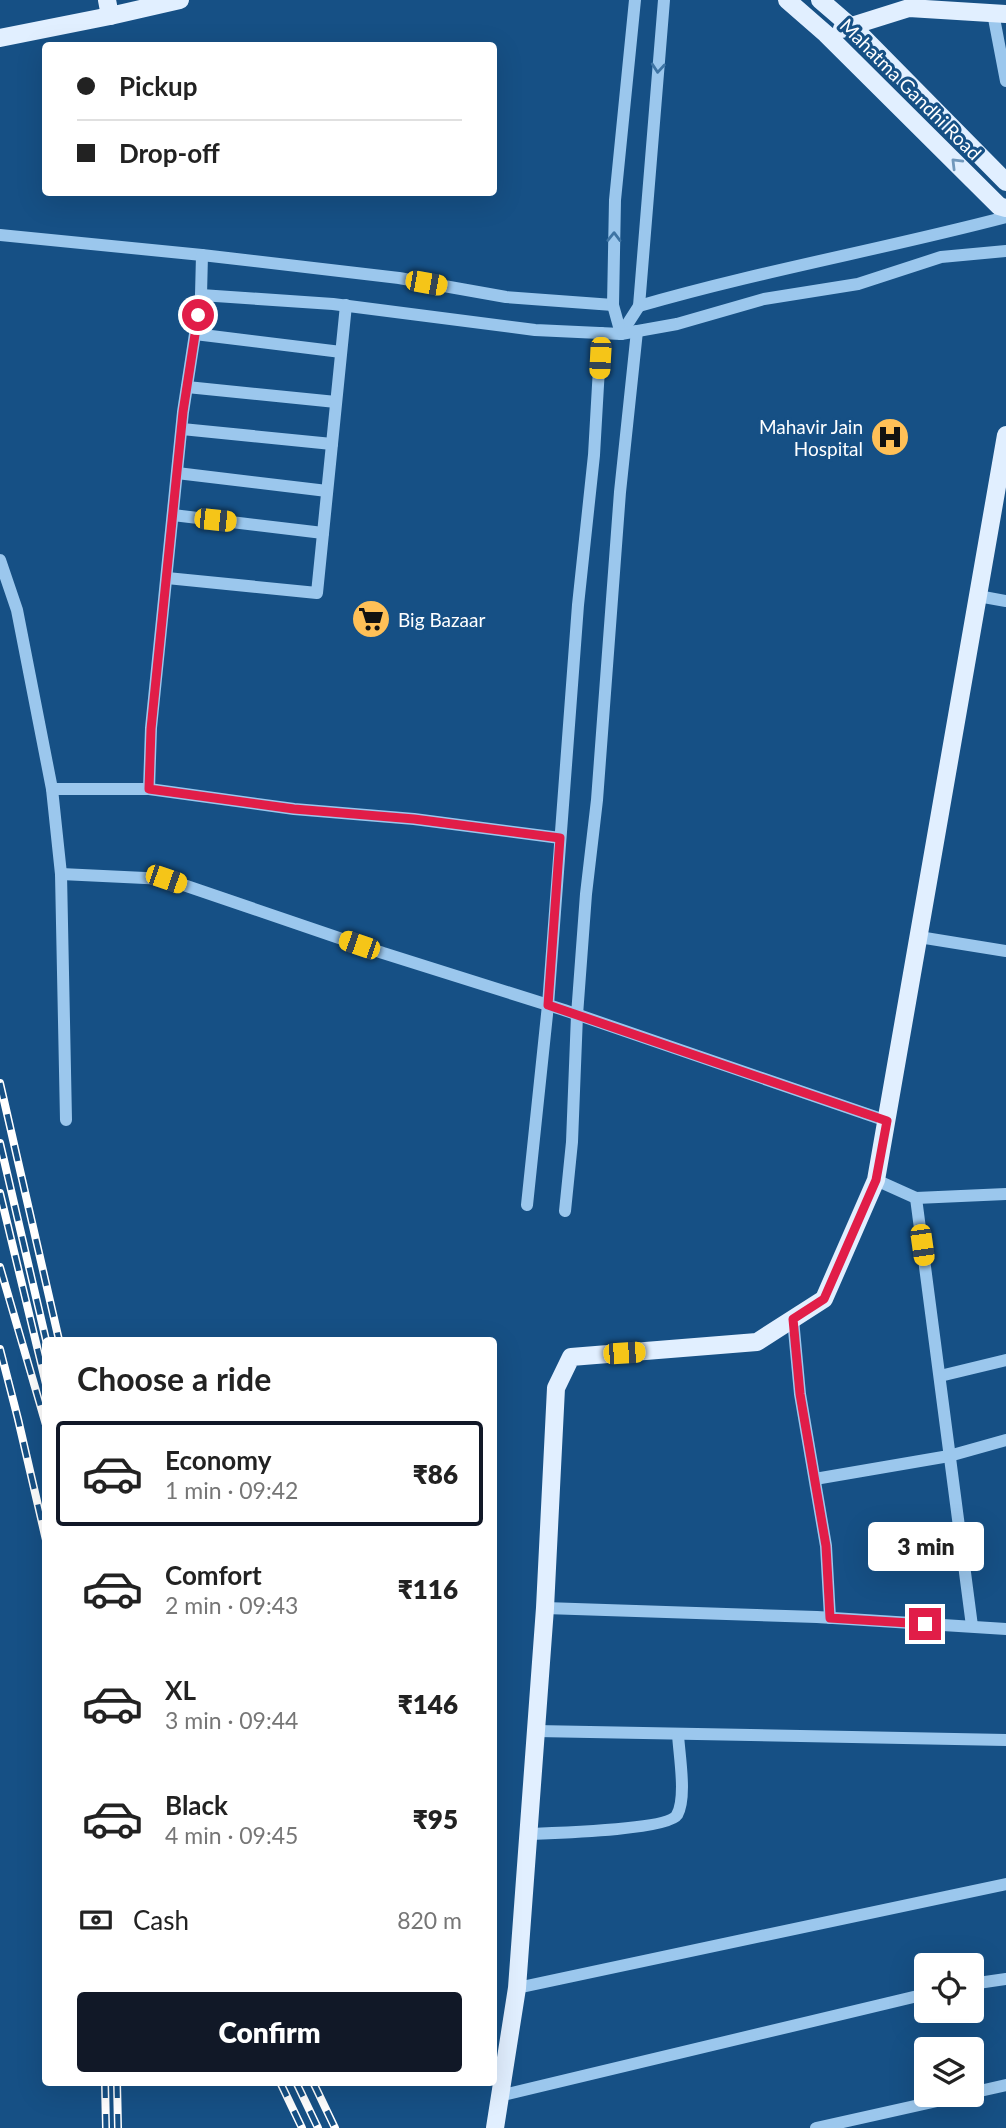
<!DOCTYPE html>
<meta charset="utf-8">
<style>
body{margin:0;font-family:Lato,sans-serif;background:#f6f6f6;color:#222;height:100vh;display:flex;flex-direction:column;font-size:26px;white-space:nowrap}
*{box-sizing:border-box;margin:0}
p{font-size:23px;color:#767676}
.icon{flex:none;width:38px;height:38px;fill:none;stroke:currentColor;stroke-width:2;stroke-linecap:round;stroke-linejoin:round}
.map{position:relative;flex:1;overflow:hidden}
.drawer{position:absolute;left:42px;top:1337px;width:455px;height:749px;display:flex;flex-direction:column;background:#fff;border-radius:7px;box-shadow:0 7px 28px #0002}
.drawer>*{flex:none}
.hud{position:absolute;left:42px;top:42px;width:455px;height:154px;border-radius:7px;box-shadow:0 7px 28px #0002;display:grid;align-content:center;height:154px;padding:0 35px;background:#fff}
.fabs{position:absolute;left:914px;top:1953px;display:grid;gap:14px}
.fabs a{display:grid;place-items:center;width:70px;height:70px;border-radius:7px;background:#fff;box-shadow:0 7px 28px #0002;font-size:35px}
.end{position:absolute;width:32px;height:32px;margin:-16px;border:9px solid #e11d48;background:#fff;box-shadow:0 0 0 4px #fff}
.from{border-radius:50%}
.bubble{position:absolute;height:49px;border-radius:7px;background:#fff;box-shadow:0 7px 28px #0002;font-size:23px;font-weight:800;line-height:49px;text-align:center}
.car{position:absolute;width:21px;height:42px;margin:-21px -10px;border-radius:9px;box-shadow:0 0 5px 2px #0007;background:linear-gradient(#f5c518 24%,#345 0 40%,#f5c518 0 76%,#345 0 86%,#f5c518 0)}
.hud b{display:flex;align-items:center;gap:24px;height:66px;font-size:26px}
.hud b+b{border-top:2px solid #e0e0e0}
.hud i{width:18px;height:18px;background:#222}
ul{padding:0;list-style:none}
li{display:flex;align-items:center;gap:21px;height:105px;margin:0 14px 10px;padding:0 21px;border:4px solid transparent;border-radius:7px}
li div{flex:1}
li b{display:block;font-size:26px}
li em{font-style:normal;font-weight:800}
li.on{border-color:#111827}
li>.icon{width:63px;height:63px;stroke-width:1.5}
h2{padding:0 35px;font-size:32px;line-height:84px}
.pay{display:flex;align-items:center;gap:18px;height:77px;padding:0 35px;font-size:26px}
.pay p{margin-inline-start:auto}
.cta{display:flex;gap:14px;margin-top:auto;padding:14px 35px}
.cta a{flex:1;height:80px;border-radius:7px;background:#111827;color:#fff;font-size:28px;font-weight:800;line-height:80px;text-align:center}
.map>svg:first-child{display:block}
.lines{fill:none;stroke-linecap:round;stroke-linejoin:round}
.minor{stroke:#9bc7ed;stroke-width:12}
.major{stroke:#e1efff;stroke-width:18}
.rail-casing{stroke:#fff;stroke-width:8}
.rail{stroke:#165085;stroke-width:5;stroke-dasharray:16;stroke-linecap:butt}
.oneway{stroke:#3e74a4}
.oneway2{stroke:#7198bc}
.route{stroke:#e11d48;stroke-width:9}
.labels{text-anchor:middle;dominant-baseline:central;stroke-width:6;stroke-linejoin:round;paint-order:stroke}
.street-label{font-size:19px;fill:#fff;stroke:#165085}
.poi-label{font-size:19px;fill:#fff;stroke:#165085;text-anchor:end}
</style>
<div class="map">
<svg width="1006" height="2128" viewBox="0 0 1006 2128">
<rect width="100%" height="100%" fill="#165085"/>
<g class="lines">
<!-- minor -->
<g class="minor">
<path d="M993,13L1006,81"/>
<path d="M0,235L202,255"/>
<path d="M201,295L202,255L399,278L506,297L613,305"/>
<path d="M639,306C760,271 884,249 1006,217"/>
<path d="M195,334L341,352"/>
<path d="M621,334L639,306L664,0"/>
<path d="M621,334L613,305L615,200L635,0"/>
<path d="M187,387L336,402"/>
<path d="M182,429L332,444"/>
<path d="M177,473L327,491"/>
<path d="M173,515L323,533"/>
<path d="M0,560L17,610L52,789L61,874L66,1120"/>
<path d="M167,578L317,593L346,305"/>
<path d="M978,596L1006,601"/>
<path d="M52,789H149L151,728L183,412L201,295L333,304L535,330L621,334L677,324L764,299L858,284L941,257L1006,251"/>
<path d="M149,789L294,809L414,819L560,838"/>
<path d="M61,874L166,879L383,953L564,1010L887,1121"/>
<path d="M919,937L1006,951"/>
<path d="M876,1180L916,1198L1006,1194"/>
<path d="M916,1198L972,1626"/>
<path d="M527,1205L548,1005L578,605L594,455L601,333"/>
<path d="M565,1211L572,1142L577,1015L586,894L597,800L620,492L637,331"/>
<path d="M793,1319L800,1394L826,1546L830,1618"/>
<path d="M940,1376L1006,1360"/>
<path d="M815,1479L949,1456L1006,1440"/>
<path d="M545,1608L817,1617L1006,1629"/>
<path d="M536,1731L1006,1740"/>
<path d="M528,1834C550,1833 668,1830 677,1815C687,1797 679,1755 678,1734"/>
<path d="M971,1984L1006,1979"/>
<path d="M517,1988L1006,1884"/>
<path d="M971,2093L1006,2085"/>
<path d="M499,2096L926,1994"/>
<path d="M816,2128L964,2095"/>
</g>
<!-- major -->
<g class="major">
<path d="M107,0L110,16L180,0"/>
<path d="M787,0L826,34L999,206L1006,208"/>
<path d="M820,0L863,37L1006,182"/>
<path d="M842,29L909,8L1006,14"/>
<path d="M0,38L110,16"/>
<path d="M495,2128L517,1988L545,1608L556,1388L571,1357L757,1342L824,1299L876,1180L1006,435"/>
</g>
<defs>
<g id="rail">
<path d="M0,1083L59,1340"/>
<path d="M0,1143L46,1340"/>
<path d="M0,1193L46,1384"/>
<path d="M0,1267L46,1425"/>
<path d="M0,1349L18,1419L46,1540"/>
<path d="M105,2082L106,2128"/>
<path d="M117,2082L118,2128"/>
<path d="M280,2082L302,2128"/>
<path d="M296,2082L318,2128"/>
<path d="M313,2082L335,2128"/>
</g>
</defs>
<!-- rail casing -->
<use href="#rail" class="rail-casing"/>
<!-- rail -->
<use href="#rail" class="rail"/>
</g>
<!-- one-way arrows -->
<defs><path id="oneway-chevron" d="M-2-3.5L2.5 0L-2 3.5" fill="none" stroke-width="1.6" stroke-linecap="round" stroke-linejoin="round" transform="scale(1.75)"/></defs>
<g class="oneway">
<use href="#oneway-chevron" transform="translate(658 68) rotate(95)"/>
<use href="#oneway-chevron" transform="translate(614 237) rotate(-89)"/>
</g>
<use class="oneway2" href="#oneway-chevron" transform="translate(956 163) rotate(-135)"/>
<g class="lines">
<!-- route -->
<path class="route" d="M198,315L183,412L151,729L149,789L294,809L414,819L560,838L548,1005L887,1121L876,1180L824,1299L793,1319L800,1394L826,1546L830,1618L925,1624"/>
</g>
<!-- icons -->
<defs>
<symbol id="hospital-disc" viewBox="-11 -11 22 22"><circle r="9.5" fill="#ffc057" stroke="#165085"/><path d="M-5-5h3v3.5h4V-5h3V5h-3V1.5h-4V5h-3Z" fill="#111"/></symbol>
<symbol id="supermarket-disc" viewBox="-11 -11 22 22"><circle r="9.5" fill="#ffc057" stroke="#165085"/><path d="M-6-5.5h2.5l.6 2H6L4.5 2H-2.5L-4.4-4H-6ZM-1.5 3.2a1.3 1.3 0 1 0 .1 0ZM3 3.2a1.3 1.3 0 1 0 .1 0Z" fill="#111"/></symbol>
</defs>
<g fill-rule="evenodd">
<use href="#hospital-disc" x="868" y="415" width="44" height="44"/>
<use href="#supermarket-disc" x="349" y="597" width="44" height="44"/>
</g>
<g class="labels">
<!-- street labels -->
<g class="street-label">
<text transform="translate(911 89) rotate(45)">Mahatma Gandhi Road</text>
</g>
<!-- poi labels -->
<g class="poi-label">
<text x="863" y="426">Mahavir Jain<tspan x="863" dy="22">Hospital</tspan></text>
<text x="398" y="619" text-anchor="start">Big Bazaar</text>
</g>
</g>
</svg>
<div class="fabs">
<a><svg class="icon" aria-label="locate" viewBox="0 0 24 24"><circle cx="12" cy="12" r="6"/><path d="M12 2v4M12 18v4M2 12h4M18 12h4"/></svg></a>
<a><svg class="icon" aria-label="layers" viewBox="0 0 24 24"><path d="M12 4l9 5-9 5-9-5zM3 14l9 5 9-5"/></svg></a>
</div>
<i class="end from" style="left:198px;top:315px"></i>
<i class="end" style="left:925px;top:1624px"></i>
<div class="bubble" style="left:868px;top:1522px;width:116px">3 min</div>
<i class="car" style="left:426px;top:283px;rotate:100deg"></i>
<i class="car" style="left:600px;top:358px;rotate:183deg"></i>
<i class="car" style="left:215px;top:520px;rotate:96deg"></i>
<i class="car" style="left:166px;top:879px;rotate:109deg"></i>
<i class="car" style="left:359px;top:945px;rotate:289deg"></i>
<i class="car" style="left:922px;top:1245px;rotate:172deg"></i>
<i class="car" style="left:624px;top:1353px;rotate:86deg"></i>
<div class="hud">
<b><i class="from"></i>Pickup</b>
<b><i></i>Drop-off</b>
</div>
<section class="drawer">
<h2>Choose a ride</h2>
<ul>
<li class="on"><svg class="icon" aria-label="car" viewBox="0 0 24 24"><path d="M5 17H2v-5l4-1 3-4h7l3 4 3 1v5h-3M9 17h6M6 11h13"/><circle cx="7" cy="17" r="2"/><circle cx="17" cy="17" r="2"/></svg><div><b>Economy</b><p>1 min · 09:42</p></div><em>₹86</em></li>
<li><svg class="icon" aria-label="car" viewBox="0 0 24 24"><path d="M5 17H2v-5l4-1 3-4h7l3 4 3 1v5h-3M9 17h6M6 11h13"/><circle cx="7" cy="17" r="2"/><circle cx="17" cy="17" r="2"/></svg><div><b>Comfort</b><p>2 min · 09:43</p></div><em>₹116</em></li>
<li><svg class="icon" aria-label="car" viewBox="0 0 24 24"><path d="M5 17H2v-5l4-1 3-4h7l3 4 3 1v5h-3M9 17h6M6 11h13"/><circle cx="7" cy="17" r="2"/><circle cx="17" cy="17" r="2"/></svg><div><b>XL</b><p>3 min · 09:44</p></div><em>₹146</em></li>
<li><svg class="icon" aria-label="car" viewBox="0 0 24 24"><path d="M5 17H2v-5l4-1 3-4h7l3 4 3 1v5h-3M9 17h6M6 11h13"/><circle cx="7" cy="17" r="2"/><circle cx="17" cy="17" r="2"/></svg><div><b>Black</b><p>4 min · 09:45</p></div><em>₹95</em></li>
</ul>
<div class="pay"><svg class="icon" aria-label="cash" viewBox="0 0 24 24"><path d="M3 7h18v10H3z"/><circle cx="12" cy="12" r="2"/></svg>Cash<p>820 m</p></div>
<div class="cta"><a>Confirm</a></div>
</section>
</div>
